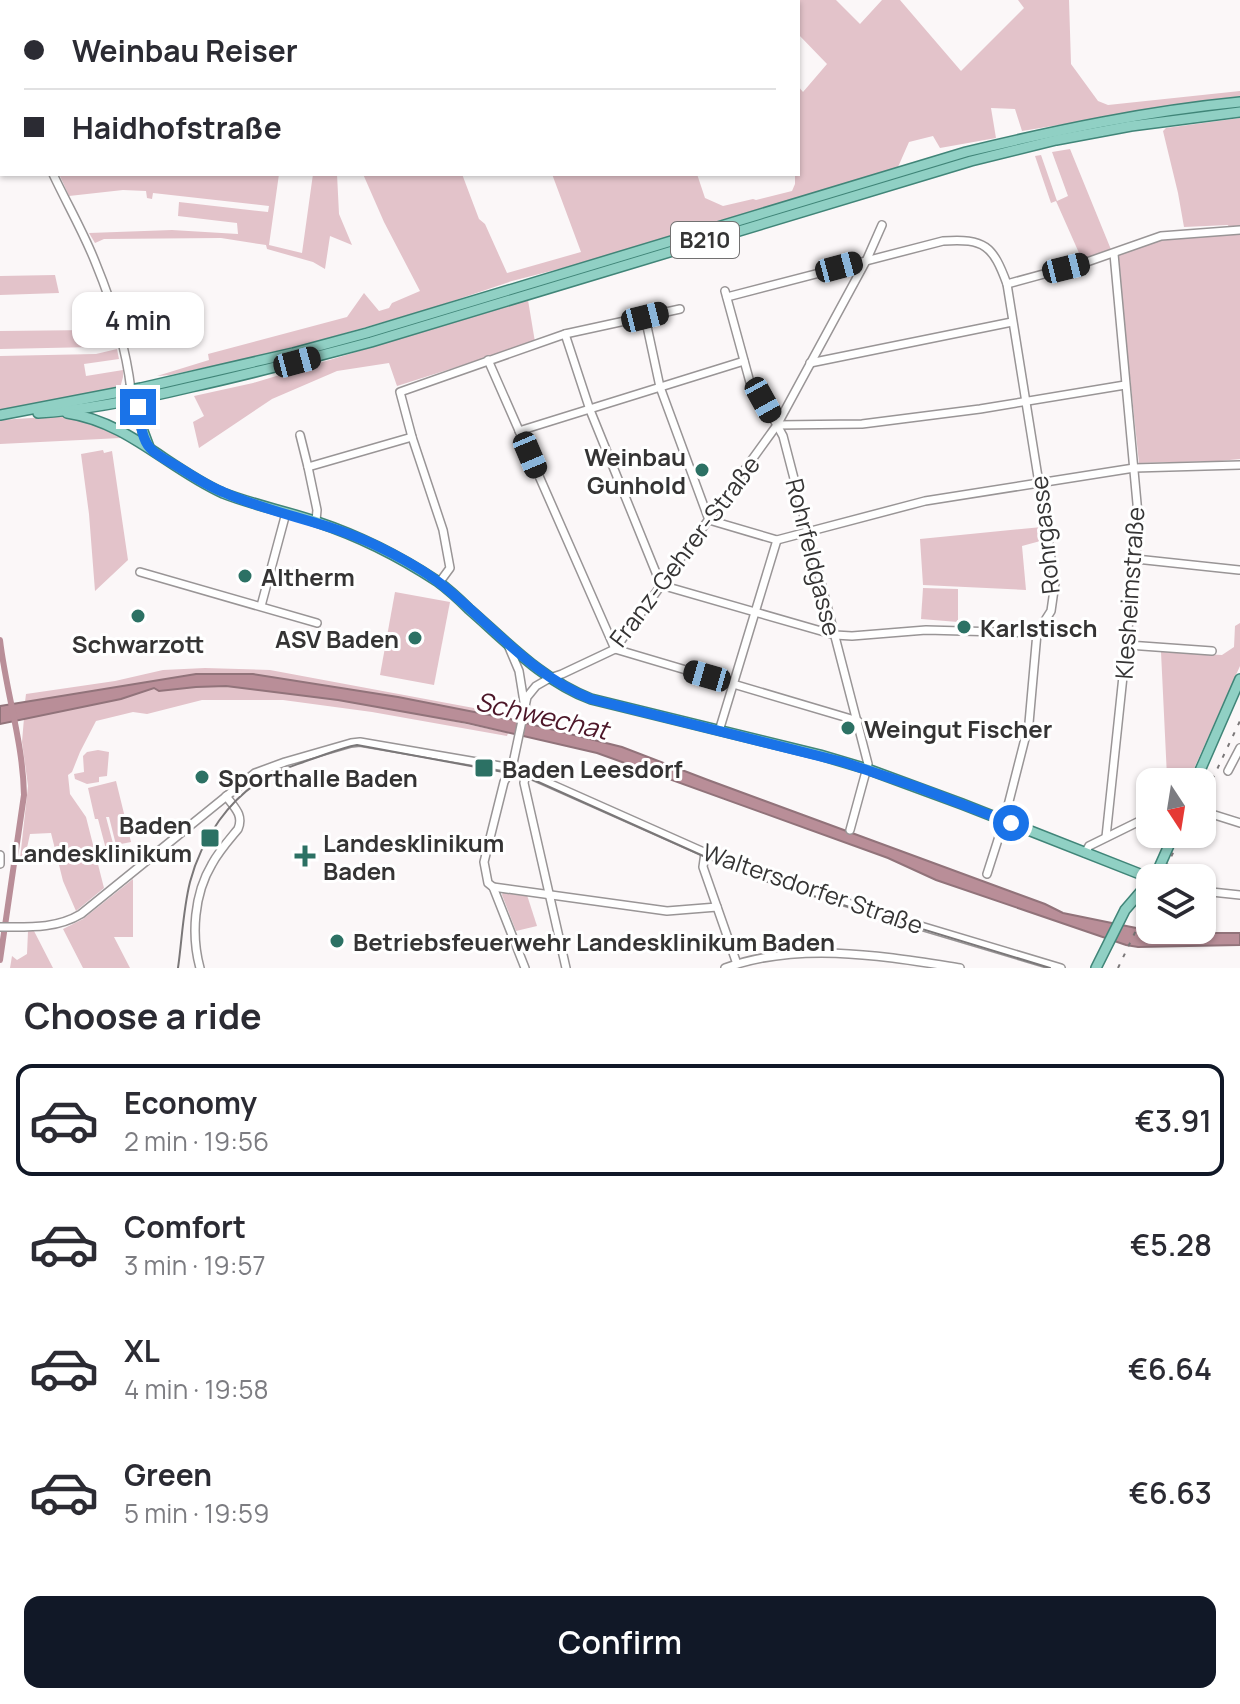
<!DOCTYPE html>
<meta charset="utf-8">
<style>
body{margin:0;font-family:Manrope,sans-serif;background:#f7f7f7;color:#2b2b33;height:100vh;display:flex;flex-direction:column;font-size:30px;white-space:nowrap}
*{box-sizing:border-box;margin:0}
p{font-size:26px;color:#7c7c81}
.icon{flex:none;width:44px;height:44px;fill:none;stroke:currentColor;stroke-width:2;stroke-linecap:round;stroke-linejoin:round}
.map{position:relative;height:968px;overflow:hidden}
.panel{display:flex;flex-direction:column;background:#fff;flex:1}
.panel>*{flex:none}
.top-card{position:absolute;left:0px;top:0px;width:800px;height:176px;box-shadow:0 2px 6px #0004;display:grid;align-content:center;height:176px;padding:0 24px;background:#fff}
.needle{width:52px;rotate:168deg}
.tools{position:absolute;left:1136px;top:768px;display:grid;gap:16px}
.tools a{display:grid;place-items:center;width:80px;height:80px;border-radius:16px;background:#fff;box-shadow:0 2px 6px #0004;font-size:40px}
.end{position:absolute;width:36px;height:36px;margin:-18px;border:10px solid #1a73e8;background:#fff;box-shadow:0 0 0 4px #fff}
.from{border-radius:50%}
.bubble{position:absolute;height:56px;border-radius:16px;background:#fff;box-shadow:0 2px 6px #0004;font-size:26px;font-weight:600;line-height:56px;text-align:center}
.car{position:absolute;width:24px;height:48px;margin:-24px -12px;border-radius:10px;box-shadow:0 0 6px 2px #0007;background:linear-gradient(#222 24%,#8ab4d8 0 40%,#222 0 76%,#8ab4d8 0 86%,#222 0)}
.top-card b{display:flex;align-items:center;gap:28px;height:76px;font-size:30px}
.top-card b+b{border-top:2px solid #e1e1e2}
.top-card i{width:20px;height:20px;background:#2b2b33}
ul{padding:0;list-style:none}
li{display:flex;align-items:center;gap:24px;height:112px;margin:0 16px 12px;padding:0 8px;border:4px solid transparent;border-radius:16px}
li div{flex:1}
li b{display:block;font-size:30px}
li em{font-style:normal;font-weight:600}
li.selected{border-color:#111827}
li>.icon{width:72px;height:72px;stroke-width:1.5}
h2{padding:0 24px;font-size:36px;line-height:96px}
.action{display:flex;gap:16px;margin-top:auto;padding:16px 24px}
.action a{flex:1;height:92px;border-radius:16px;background:#111827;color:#fff;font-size:32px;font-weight:600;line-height:92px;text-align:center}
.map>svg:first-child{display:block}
.green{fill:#e3c3ca}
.water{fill:#b98e98;stroke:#91737a;stroke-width:2}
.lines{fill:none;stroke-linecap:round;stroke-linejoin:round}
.canal{stroke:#b98e98;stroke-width:6}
.minor-casing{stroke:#999596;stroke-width:10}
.major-casing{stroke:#408578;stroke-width:12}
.minor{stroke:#fff;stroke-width:7}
.major{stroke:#90d0c4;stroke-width:9}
.tram{stroke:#7a7778;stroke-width:2}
.rail{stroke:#7a7778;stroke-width:2;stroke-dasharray:4 8;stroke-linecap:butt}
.route{stroke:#1a73e8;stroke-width:10}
.poi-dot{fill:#2c7164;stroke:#fff;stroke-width:3}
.labels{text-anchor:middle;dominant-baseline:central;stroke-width:6;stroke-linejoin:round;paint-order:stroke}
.shield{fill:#fff;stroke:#727171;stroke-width:2}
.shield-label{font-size:22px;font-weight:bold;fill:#353434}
.poi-label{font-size:24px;font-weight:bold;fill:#353434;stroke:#fff;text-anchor:start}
.street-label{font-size:24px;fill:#353434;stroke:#fff}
.water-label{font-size:26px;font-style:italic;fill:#4c1628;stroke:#fff}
</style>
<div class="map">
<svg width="1240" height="968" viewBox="0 0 1240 968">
<rect width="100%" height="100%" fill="#fbf7f8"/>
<!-- green -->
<g class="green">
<path d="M761,0H836L860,24L882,0H900L961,71L1024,8L1018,0H1069L1071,64L1098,101L1108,105L1240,91V99L1114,116L1022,131L1015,109L991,108L996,138L940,148L933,136L909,142L898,167L590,261L512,281L432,308L283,351L170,375L157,376L209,360L208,354L347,317L364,293L379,311L389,308L392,303L420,291L384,222L363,174H462L479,219L485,224L507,273L581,252L552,174H697L705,198L723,206L753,199L756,200L792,191L795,184V174H798V86L803,92L827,64L798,34V2H761Z"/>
<path d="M1240,118V228H1229L1228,225L1184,227L1178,193L1163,131L1166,128Z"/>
<path d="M1070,149L1112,252L1083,262L1056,201L1051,203L1035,156L1041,155L1057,201L1068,196L1052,152Z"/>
<path d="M70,174H279L269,245L302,253L313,174H337L339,214L352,245L330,236L325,269L313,262L267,249L266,245L221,238L104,239L95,243L89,233L172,230L238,234L237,223L178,216L179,202L268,212L269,206L153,193L152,199L147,198L146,191L123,190L69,196L60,176Z"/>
<path d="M1240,233V459L1219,461L1139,463L1117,255L1165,238Z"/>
<path d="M55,275L59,293L0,295V276Z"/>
<path d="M528,300L535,342L397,386L389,363L337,371L272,399L199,448L193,422L204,416L194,396L253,383Z"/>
<path d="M92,330L94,347L0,349V331Z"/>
<path d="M117,349L119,359L84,364L86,376L123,370V377L120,388L0,410V356L96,354Z"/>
<path d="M62,416C83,417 108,421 121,438L0,444V420Z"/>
<path d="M103,450L104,453L112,451L128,560L95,591L89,514L81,454Z"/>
<path d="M1042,527L1044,540L1022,546L1026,590L923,585L920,539Z"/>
<path d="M923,588L958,589V622L921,619Z"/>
<path d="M395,592L450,602L434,685L380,675Z"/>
<path d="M1240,623V666L1192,773L1167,777L1161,652L1222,655L1234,647L1235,626Z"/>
<path d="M205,668L270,670L511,715L510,719L398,697L253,674H196L25,702L26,694L115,681L163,670Z"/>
<path d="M226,686L338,700L415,713L508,733L507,736L372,712L283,700H202L147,714L133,712L96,721L80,752L72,772L68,775L70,794L86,817L104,888L76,911L63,881L51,833L30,834L25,857L20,859L28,786L22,742L24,718L121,699L154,688Z"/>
<path d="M98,750L109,752L107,776L99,777V782L87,784L75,779L74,774L84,772L83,756L87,752Z"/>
<path d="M116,781L131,842L116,845L109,817H106L115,851L107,853L98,819H95L88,788Z"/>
<path d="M133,879V937H114L130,968H83L63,929L83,919Z"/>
<path d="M503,892L527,895L537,926L516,931L502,895Z"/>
<path d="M28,931H34L53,968H10L12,956L17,960L27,954Z"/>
</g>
<!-- water -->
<path class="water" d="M196,674H253L398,697L510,719L622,747L708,780L1045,904L1063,913L1146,930L1179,933H1240V945L1138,947L1126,945L936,880L888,858L597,753L467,723L338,700L226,686L196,687L159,691L154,688L121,699L0,724V706Z"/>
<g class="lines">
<!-- canal -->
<path class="canal" d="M0,640C6,692 23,742 24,795L0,960"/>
<defs>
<g id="minor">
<path d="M0,70L2,76"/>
<path d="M0,86L2,85"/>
<path d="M0,95L2,97"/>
<path d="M53,174C67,204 84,233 96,264C112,303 126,348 131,390"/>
<path d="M1007,284L1084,263L1161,236L1240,230"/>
<path d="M725,291L751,386L763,400L783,436L868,764L850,830"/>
<path d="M727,297L943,241C985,238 993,246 1007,284L1055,583L1051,611L1037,633L1029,723L1004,821L987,874"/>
<path d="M645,317L660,387L709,520"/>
<path d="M565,334L590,410L661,585L835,635L852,636L926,630L1037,633"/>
<path d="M488,360L615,649"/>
<path d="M810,363L1012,322"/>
<path d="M777,425L862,424L980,409L1125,385"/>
<path d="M519,431L744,361"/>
<path d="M300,435L308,467"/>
<path d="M709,520L777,540L925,501L1134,468L1240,465"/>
<path d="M316,521L317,510L308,467L412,437"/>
<path d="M1136,559L1239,570"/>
<path d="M140,572L317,623"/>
<path d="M439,583L450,568L443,530L412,437L400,392L565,334L680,309"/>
<path d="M261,606L286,513"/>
<path d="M508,645L519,671L524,702"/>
<path d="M1128,645L1212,651"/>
<path d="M615,649L858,721"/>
<path d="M719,731L777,540"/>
<path d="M1228,771L1240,748"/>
<path d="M526,773L524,783L566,968"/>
<path d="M1202,811L1240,823"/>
<path d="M1106,837L1139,525L1114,254"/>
<path d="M705,853L703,867L737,964"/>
<path d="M1085,853L1089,846L1150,816"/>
<path d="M0,855V864"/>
<path d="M493,887L667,911L717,907"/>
<path d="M1202,891L1240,895"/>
<path d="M0,927C28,927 56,929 81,914L255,773L285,762L351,743L360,742L512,768L526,773L742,869L904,921L1061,968"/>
<path d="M200,968C191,935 194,894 212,864C219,851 229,840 238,829C244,815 234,807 226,796"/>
<path d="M525,968L493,887L488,883L484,862L504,782L512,768L527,697L536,686L550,678L562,674L615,649L777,425L867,259L882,225"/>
<path d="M725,968C800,941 883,956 960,968"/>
</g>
<g id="major">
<path d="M135,397L143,431L149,447"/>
<path d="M38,413C89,410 141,399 191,387C251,374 311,358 371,342L971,161L1056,140L1131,126L1240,112"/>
<path d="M67,413C128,422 169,469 223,493C253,505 286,511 317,522C359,536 399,556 437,581C448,589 459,599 469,609C507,642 543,681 591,699L820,755L867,769L962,804L1150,878"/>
<path d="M0,415L141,388L293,353L367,333L966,152C1057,130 1147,111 1240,102"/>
<path d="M1195,782L1240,679"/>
<path d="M1152,878L1158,870L1174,834"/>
<path d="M1096,968L1125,910L1150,881"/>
</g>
</defs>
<!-- minor casing -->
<use href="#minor" class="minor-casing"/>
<!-- major casing -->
<use href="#major" class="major-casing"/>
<!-- minor -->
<use href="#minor" class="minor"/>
<!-- major -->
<use href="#major" class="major"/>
<!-- tram -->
<path class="tram" d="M178,968C182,940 183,910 190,882C201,840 230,796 269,776C282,769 296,765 309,760C325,755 340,748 357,745L525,776L730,868L758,879L1050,968"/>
<!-- rail -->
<g class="rail">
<path d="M1202,801L1240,721"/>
<path d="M1161,878L1182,834"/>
<path d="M1118,968L1150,901"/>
</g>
</g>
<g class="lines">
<!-- route -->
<path class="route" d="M138,407C140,419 141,438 150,448C157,456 170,462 180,468C194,477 208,486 223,492C271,514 324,521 373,544C396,555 421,568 441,584C490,623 532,676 591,699L843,762L917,787L1011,823"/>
</g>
<!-- markers -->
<g class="poi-dot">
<circle cx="702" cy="470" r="8"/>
<circle cx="245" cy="576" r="8"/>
<circle cx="138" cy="616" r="8"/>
<circle cx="964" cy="627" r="8"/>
<circle cx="415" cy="638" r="8"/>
<circle cx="848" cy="728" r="8"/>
<rect x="474" y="758" width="20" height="20" rx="4"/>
<circle cx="202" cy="777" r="8"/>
<rect x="200" y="828" width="20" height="20" rx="4"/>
<path d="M301 844h8v8h8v8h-8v8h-8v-8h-8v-8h8z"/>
<circle cx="337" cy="941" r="8"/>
</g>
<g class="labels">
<!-- shield labels -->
<rect class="shield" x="671" y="222" width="68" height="36" rx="6"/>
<g class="shield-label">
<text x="705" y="240">B210</text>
</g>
<!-- poi labels -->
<g class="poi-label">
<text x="686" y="456" text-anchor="end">Weinbau<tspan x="686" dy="28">Gunhold</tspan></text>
<text x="261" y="576">Altherm</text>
<text x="980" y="627">Karlstisch</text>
<text x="399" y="638" text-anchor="end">ASV Baden</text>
<text x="138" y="643" text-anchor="middle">Schwarzott</text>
<text x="864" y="728">Weingut Fischer</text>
<text x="502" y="768">Baden Leesdorf</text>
<text x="218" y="777">Sporthalle Baden</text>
<text x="192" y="824" text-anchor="end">Baden<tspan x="192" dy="28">Landesklinikum</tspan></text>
<text x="323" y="842">Landesklinikum<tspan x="323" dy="28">Baden</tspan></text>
<text x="353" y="941">Betriebsfeuerwehr Landesklinikum Baden</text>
</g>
<!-- street labels -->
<g class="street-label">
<text transform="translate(1044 535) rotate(-96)">Rohrgasse</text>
<text transform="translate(684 551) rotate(-53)">Franz-Gehrer-Straße</text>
<text transform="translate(814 557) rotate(76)">Rohrfeldgasse</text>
<text transform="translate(1129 593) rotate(-86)">Klesheimstraße</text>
<text transform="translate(813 888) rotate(19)">Waltersdorfer Straße</text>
</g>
<!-- water labels -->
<g class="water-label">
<text transform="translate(542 715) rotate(13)">Schwechat</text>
</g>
</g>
</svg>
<div class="tools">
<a><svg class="needle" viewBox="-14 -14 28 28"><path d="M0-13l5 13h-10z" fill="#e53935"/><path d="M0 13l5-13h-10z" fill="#7c7c81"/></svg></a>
<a><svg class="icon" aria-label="layers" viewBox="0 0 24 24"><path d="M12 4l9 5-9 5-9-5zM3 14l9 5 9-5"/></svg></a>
</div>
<i class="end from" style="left:1011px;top:823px"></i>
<i class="end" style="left:138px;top:407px"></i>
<div class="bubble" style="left:72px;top:292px;width:132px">4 min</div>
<i class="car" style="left:839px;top:267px;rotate:75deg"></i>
<i class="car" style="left:1066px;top:268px;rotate:76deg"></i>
<i class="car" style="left:645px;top:317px;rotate:76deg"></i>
<i class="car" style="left:297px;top:362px;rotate:75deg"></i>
<i class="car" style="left:763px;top:400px;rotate:151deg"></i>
<i class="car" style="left:530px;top:455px;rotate:157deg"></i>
<i class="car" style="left:707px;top:676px;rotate:286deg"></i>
<div class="top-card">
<b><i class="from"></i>Weinbau Reiser</b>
<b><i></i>Haidhofstraße</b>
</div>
</div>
<section class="panel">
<h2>Choose a ride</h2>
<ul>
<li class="selected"><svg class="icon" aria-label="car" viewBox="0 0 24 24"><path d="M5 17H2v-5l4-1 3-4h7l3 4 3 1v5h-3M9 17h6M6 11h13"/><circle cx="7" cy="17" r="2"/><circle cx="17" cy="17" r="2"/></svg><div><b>Economy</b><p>2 min · 19:56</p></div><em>€3.91</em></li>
<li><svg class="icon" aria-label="car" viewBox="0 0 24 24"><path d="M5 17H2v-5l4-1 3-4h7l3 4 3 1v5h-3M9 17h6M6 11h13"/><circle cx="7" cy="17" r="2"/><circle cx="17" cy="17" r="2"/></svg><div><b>Comfort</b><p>3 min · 19:57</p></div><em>€5.28</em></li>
<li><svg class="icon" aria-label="car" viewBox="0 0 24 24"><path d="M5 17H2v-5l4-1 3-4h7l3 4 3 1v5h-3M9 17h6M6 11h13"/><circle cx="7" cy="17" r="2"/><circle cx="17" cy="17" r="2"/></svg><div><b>XL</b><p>4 min · 19:58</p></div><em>€6.64</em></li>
<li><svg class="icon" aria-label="car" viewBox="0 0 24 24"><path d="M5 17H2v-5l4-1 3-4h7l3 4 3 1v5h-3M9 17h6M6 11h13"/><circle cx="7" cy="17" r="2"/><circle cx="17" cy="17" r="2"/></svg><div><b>Green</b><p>5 min · 19:59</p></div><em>€6.63</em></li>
</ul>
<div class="action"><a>Confirm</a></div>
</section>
